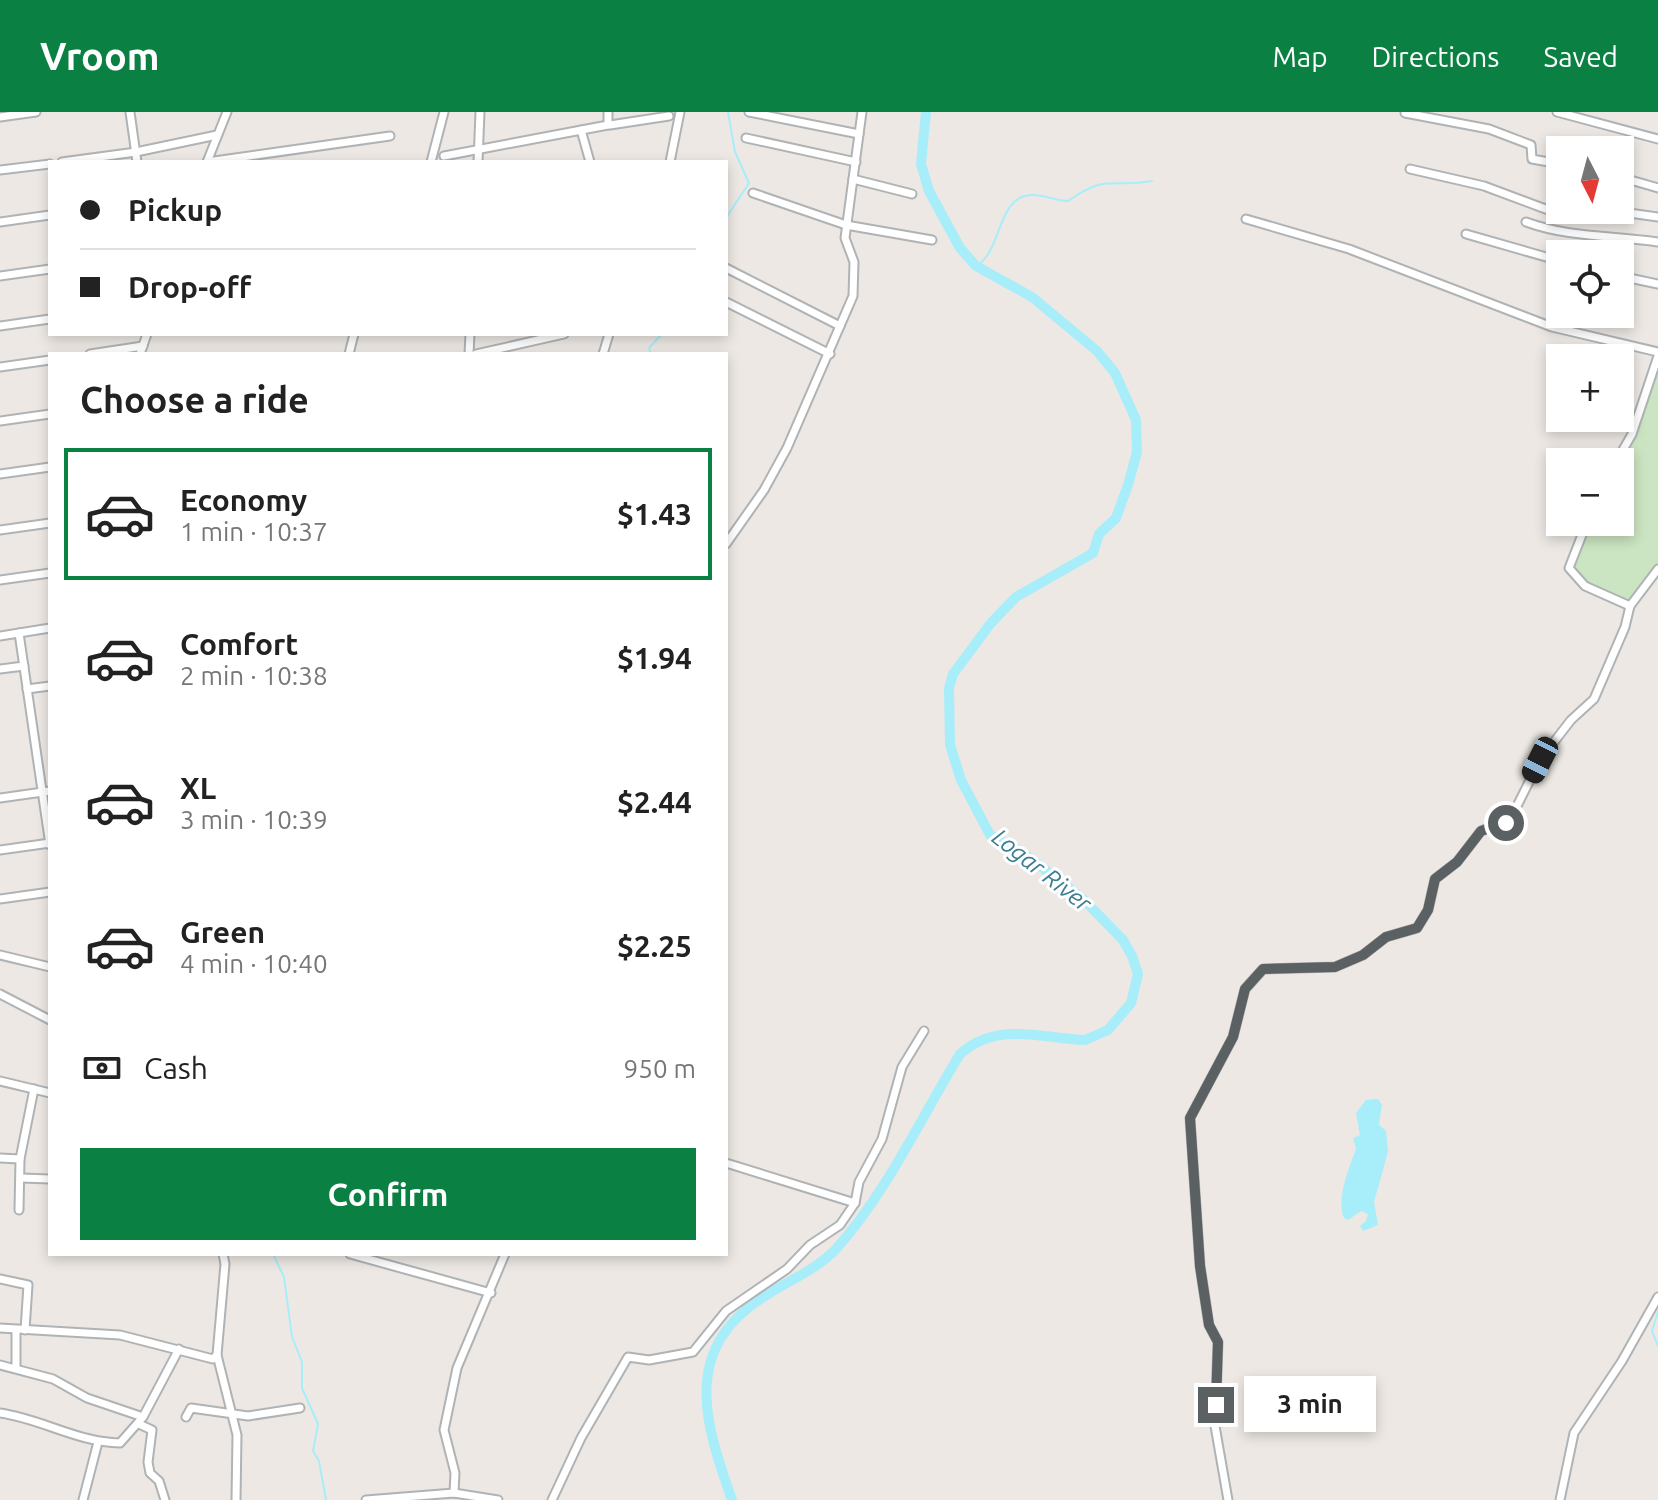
<!DOCTYPE html>
<meta charset="utf-8">
<style>
body{margin:0;font-family:Ubuntu,sans-serif;background:#f6f6f6;color:#222;height:100vh;display:flex;flex-direction:column;font-size:30px;white-space:nowrap}
*{box-sizing:border-box;margin:0}
p{font-size:26px;color:#767676}
.icon{flex:none;width:44px;height:44px;fill:none;stroke:currentColor;stroke-width:2;stroke-linecap:round;stroke-linejoin:round}
.map{position:relative;flex:1;overflow:hidden}
.details{position:absolute;left:48px;top:240px;width:680px;height:904px;display:flex;flex-direction:column;background:#fff;border-radius:0px;box-shadow:0 4px 12px #0003}
.details>*{flex:none}
.banner{position:absolute;left:48px;top:48px;width:680px;height:176px;border-radius:0px;box-shadow:0 4px 12px #0003;display:grid;align-content:center;height:176px;padding:0 32px;background:#fff}
.needle{width:52px;rotate:174deg}
.tools{position:absolute;left:1546px;top:24px;display:grid;gap:16px}
.tools a{display:grid;place-items:center;width:88px;height:88px;border-radius:0px;background:#fff;box-shadow:0 4px 12px #0003;font-size:40px}
.end{position:absolute;width:36px;height:36px;margin:-18px;border:10px solid #5b6163;background:#fff;box-shadow:0 0 0 4px #fff}
.from{border-radius:50%}
.bubble{position:absolute;height:56px;border-radius:0px;background:#fff;box-shadow:0 4px 12px #0003;font-size:26px;font-weight:700;line-height:56px;text-align:center}
.car{position:absolute;width:24px;height:48px;margin:-24px -12px;border-radius:10px;box-shadow:0 0 6px 2px #0007;background:linear-gradient(#222 24%,#8ab4d8 0 40%,#222 0 76%,#8ab4d8 0 86%,#222 0)}
.banner b{display:flex;align-items:center;gap:28px;height:76px;font-size:30px}
.banner b+b{border-top:2px solid #e0e0e0}
.banner i{width:20px;height:20px;background:#222}
ul{padding:0;list-style:none}
li{display:flex;align-items:center;gap:24px;height:132px;margin:0 16px 12px;padding:0 16px;border:4px solid transparent;border-radius:0px}
li div{flex:1}
li b{display:block;font-size:30px}
li em{font-style:normal;font-weight:700}
li.on{border-color:#0b8043}
li>.icon{width:72px;height:72px;stroke-width:1.5}
h2{padding:0 32px;font-size:36px;line-height:96px}
.pay{display:flex;align-items:center;gap:20px;height:88px;padding:0 32px;font-size:30px}
.pay p{margin-inline-start:auto}
.cta{display:flex;gap:16px;margin-top:auto;padding:16px 32px}
.cta a{flex:1;height:92px;border-radius:0px;background:#0b8043;color:#fff;font-size:32px;font-weight:700;line-height:92px;text-align:center}
header{display:flex;align-items:center;gap:48px;box-sizing:border-box;height:112px;padding:0 40px;background:#0b8043;color:#fff}
header strong{font-size:38px}
nav{display:flex;gap:44px;margin-inline-start:auto;font-size:28px}
.map>svg:first-child{display:block}
.green{fill:#cbe4c1}
.water{fill:#a7eefa}
.lines{fill:none;stroke-linecap:round;stroke-linejoin:round}
.stream{stroke:#a7eefa;stroke-width:2}
.river{stroke:#a7eefa;stroke-width:10}
.minor-casing{stroke:#afb3b5;stroke-width:11}
.minor{stroke:#fff;stroke-width:7}
.route{stroke:#5b6163;stroke-width:10}
.labels{text-anchor:middle;dominant-baseline:central;stroke-width:6;stroke-linejoin:round;paint-order:stroke}
.water-label{font-size:24px;font-style:italic;fill:#3c7e91;stroke:#fff}
</style>
<header>
<strong>Vroom</strong>
<nav><a>Map</a><a>Directions</a><a>Saved</a></nav>
</header>
<div class="map">
<svg width="1658" height="1388" viewBox="0 0 1658 1388">
<rect width="100%" height="100%" fill="#ede8e3"/>
<!-- green -->
<path class="green" d="M1658,244V457L1630,494L1573,463L1570,450L1587,410H1620V350Z"/>
<!-- water -->
<path class="water" d="M1378,987L1382,993L1379,1013L1386,1019L1388,1040L1374,1090L1378,1113L1363,1119L1360,1114L1366,1109L1368,1102L1361,1099L1348,1108L1344,1106C1336,1086 1349,1056 1356,1037L1353,1026L1360,1023L1356,1001L1366,988Z"/>
<g class="lines">
<!-- stream -->
<g class="stream">
<path d="M726,106L749,71L735,40L728,0"/>
<path d="M976,154C1003,139 996,85 1031,83C1044,82 1055,89 1068,89C1110,60 1109,77 1152,69"/>
<path d="M651,242L649,236L662,222"/>
<path d="M273,1142L284,1165L292,1225L302,1250V1276L318,1312L313,1339L319,1349L326,1388"/>
<path d="M1658,1200L1652,1219L1658,1234"/>
</g>
<!-- river -->
<path class="river" d="M732,1388C704,1309 681,1236 765,1184C789,1168 816,1158 836,1137C887,1080 921,1006 960,942C997,909 1040,926 1085,928L1108,918L1131,891L1138,862L1132,844L1123,828L1082,786L1022,740L990,723L961,668L950,633L949,576L953,562L991,511L1016,485L1093,441L1099,422L1116,406L1128,373L1137,340L1136,308L1115,261L1097,239L1032,185L976,154L960,136L929,79L921,52L926,0"/>
<defs>
<g id="minor">
<path d="M130,0L137,50"/>
<path d="M749,0L859,22"/>
<path d="M1557,0L1658,27"/>
<path d="M1405,1L1489,17L1531,33L1532,47L1560,52"/>
<path d="M0,5L36,0"/>
<path d="M610,13L669,4"/>
<path d="M581,18L590,50"/>
<path d="M746,26L856,50"/>
<path d="M444,44L608,13V0"/>
<path d="M62,50L136,40L217,23"/>
<path d="M207,50L390,24"/>
<path d="M207,50L227,0"/>
<path d="M431,50L444,0"/>
<path d="M478,50L480,0"/>
<path d="M670,50L680,0"/>
<path d="M1410,57L1484,74L1559,102L1574,104L1615,99L1658,105"/>
<path d="M0,58L50,52"/>
<path d="M1620,65L1658,76"/>
<path d="M853,67L912,82"/>
<path d="M753,81L846,113L932,128"/>
<path d="M1246,107L1349,137L1552,215L1658,240"/>
<path d="M0,110L50,103"/>
<path d="M1526,110C1570,126 1613,123 1658,130"/>
<path d="M1466,122L1560,149"/>
<path d="M726,156L840,214"/>
<path d="M0,164L50,157"/>
<path d="M1620,164L1658,172"/>
<path d="M726,190L830,242"/>
<path d="M0,214L50,207"/>
<path d="M90,242L143,234"/>
<path d="M140,242L147,222"/>
<path d="M349,242L354,222"/>
<path d="M469,242L470,222"/>
<path d="M476,242L564,222"/>
<path d="M603,242L609,222"/>
<path d="M0,255L50,248"/>
<path d="M0,309L50,302"/>
<path d="M1616,350L1632,322L1658,244"/>
<path d="M0,362L50,355"/>
<path d="M1587,410L1569,456L1585,474L1630,494"/>
<path d="M0,418L50,411"/>
<path d="M726,432L764,378L787,336L853,184L854,150L845,126L862,0"/>
<path d="M0,468L50,461"/>
<path d="M19,521L50,733"/>
<path d="M0,524L50,516"/>
<path d="M0,557L24,554"/>
<path d="M27,577L50,574"/>
<path d="M0,686L50,679"/>
<path d="M0,738L50,731"/>
<path d="M0,787L50,780"/>
<path d="M0,843L50,855"/>
<path d="M0,882L50,908"/>
<path d="M0,969L50,981"/>
<path d="M0,1046L20,1047L34,977"/>
<path d="M726,1051L855,1091"/>
<path d="M21,1066L50,1067"/>
<path d="M19,1098L20,1047"/>
<path d="M223,1142L225,1152L217,1243L237,1323L236,1388"/>
<path d="M350,1142L491,1181"/>
<path d="M0,1167L28,1173L25,1218"/>
<path d="M0,1216L120,1223L213,1247L217,1243"/>
<path d="M16,1218V1255"/>
<path d="M0,1253L53,1267L87,1286L143,1305"/>
<path d="M0,1301C42,1307 77,1330 120,1331L143,1305L179,1237"/>
<path d="M186,1305L191,1296L248,1304L300,1296"/>
<path d="M139,1312L152,1318L148,1350L150,1361L159,1369L165,1388"/>
<path d="M454,1381L455,1361L444,1318L457,1256L505,1142"/>
<path d="M83,1388L98,1330"/>
<path d="M366,1388L454,1381L498,1388"/>
<path d="M552,1388L581,1326L628,1245L649,1248L693,1240L726,1199L787,1157L810,1133L840,1113L855,1091L859,1070L882,1027L902,955L924,919"/>
<path d="M1228,1388L1215,1314L1218,1230L1209,1213L1200,1154L1190,1006L1233,925L1245,877L1263,857L1335,855L1363,843L1386,825L1417,816L1428,798L1435,767L1457,750L1481,719L1511,706L1540,648L1571,608L1594,587L1625,515L1630,494L1658,457"/>
<path d="M1560,1388L1574,1321L1622,1249L1658,1185"/>
</g>
</defs>
<!-- minor casing -->
<use href="#minor" class="minor-casing"/>
<!-- minor -->
<use href="#minor" class="minor"/>
</g>
<g class="lines">
<!-- route -->
<path class="route" d="M1216,1293L1218,1230L1209,1213L1200,1154L1190,1006L1233,925L1245,877L1263,857L1335,855L1363,843L1386,825L1417,816L1428,798L1435,767L1457,750L1481,719L1506,711"/>
</g>
<g class="labels">
<!-- water labels -->
<g class="water-label">
<text transform="translate(1042 758) rotate(38)">Logar River</text>
</g>
</g>
</svg>
<div class="tools">
<a><svg class="needle" viewBox="-14 -14 28 28"><path d="M0-13l5 13h-10z" fill="#e53935"/><path d="M0 13l5-13h-10z" fill="#767676"/></svg></a>
<a><svg class="icon" aria-label="locate" viewBox="0 0 24 24"><circle cx="12" cy="12" r="6"/><path d="M12 2v4M12 18v4M2 12h4M18 12h4"/></svg></a>
<a>+</a>
<a>−</a>
</div>
<i class="end from" style="left:1506px;top:711px"></i>
<i class="end" style="left:1216px;top:1293px"></i>
<div class="bubble" style="left:1244px;top:1264px;width:132px">3 min</div>
<i class="car" style="left:1540px;top:648px;rotate:207deg"></i>
<div class="banner">
<b><i class="from"></i>Pickup</b>
<b><i></i>Drop-off</b>
</div>
<section class="details">
<h2>Choose a ride</h2>
<ul>
<li class="on"><svg class="icon" aria-label="car" viewBox="0 0 24 24"><path d="M5 17H2v-5l4-1 3-4h7l3 4 3 1v5h-3M9 17h6M6 11h13"/><circle cx="7" cy="17" r="2"/><circle cx="17" cy="17" r="2"/></svg><div><b>Economy</b><p>1 min · 10:37</p></div><em>$1.43</em></li>
<li><svg class="icon" aria-label="car" viewBox="0 0 24 24"><path d="M5 17H2v-5l4-1 3-4h7l3 4 3 1v5h-3M9 17h6M6 11h13"/><circle cx="7" cy="17" r="2"/><circle cx="17" cy="17" r="2"/></svg><div><b>Comfort</b><p>2 min · 10:38</p></div><em>$1.94</em></li>
<li><svg class="icon" aria-label="car" viewBox="0 0 24 24"><path d="M5 17H2v-5l4-1 3-4h7l3 4 3 1v5h-3M9 17h6M6 11h13"/><circle cx="7" cy="17" r="2"/><circle cx="17" cy="17" r="2"/></svg><div><b>XL</b><p>3 min · 10:39</p></div><em>$2.44</em></li>
<li><svg class="icon" aria-label="car" viewBox="0 0 24 24"><path d="M5 17H2v-5l4-1 3-4h7l3 4 3 1v5h-3M9 17h6M6 11h13"/><circle cx="7" cy="17" r="2"/><circle cx="17" cy="17" r="2"/></svg><div><b>Green</b><p>4 min · 10:40</p></div><em>$2.25</em></li>
</ul>
<div class="pay"><svg class="icon" aria-label="cash" viewBox="0 0 24 24"><path d="M3 7h18v10H3z"/><circle cx="12" cy="12" r="2"/></svg>Cash<p>950 m</p></div>
<div class="cta"><a>Confirm</a></div>
</section>
</div>
